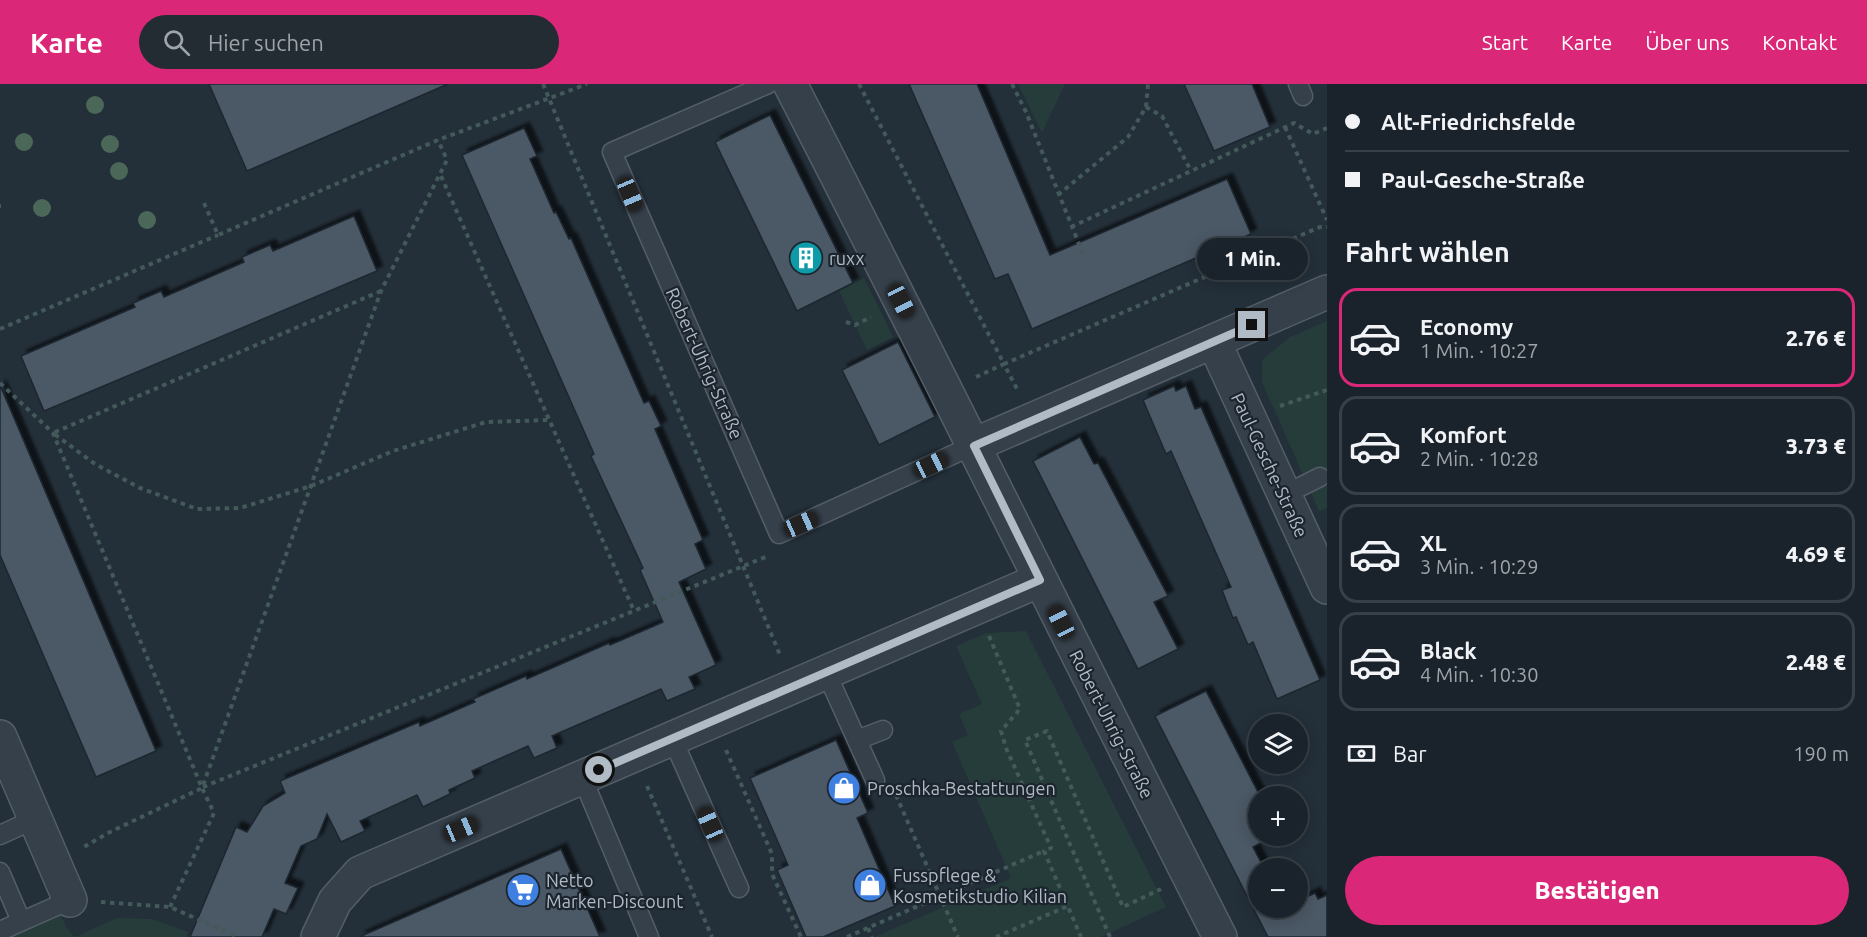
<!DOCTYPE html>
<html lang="de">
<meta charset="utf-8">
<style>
body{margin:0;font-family:Ubuntu,sans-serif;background:#232b33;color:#f1f3f6;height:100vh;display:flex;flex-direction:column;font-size:22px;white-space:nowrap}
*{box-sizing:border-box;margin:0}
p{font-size:20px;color:#9fa4a9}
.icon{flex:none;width:33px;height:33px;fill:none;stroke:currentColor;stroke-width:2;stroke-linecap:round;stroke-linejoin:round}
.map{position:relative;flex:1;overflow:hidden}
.sheet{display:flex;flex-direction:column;background:#1a232b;width:540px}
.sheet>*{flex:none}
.hud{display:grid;align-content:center;height:132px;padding:0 18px;background:#1a232b}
.controls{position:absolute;left:1248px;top:630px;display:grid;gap:12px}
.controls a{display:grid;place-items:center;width:60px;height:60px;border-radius:50%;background:#1a232b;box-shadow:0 3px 15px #0003,0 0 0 2px #384047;font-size:30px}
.end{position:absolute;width:27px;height:27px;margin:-14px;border:8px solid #b1bbc6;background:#111;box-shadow:0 0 0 3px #111}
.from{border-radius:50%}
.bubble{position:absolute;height:42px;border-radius:21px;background:#1a232b;box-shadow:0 3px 15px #0003,0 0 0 2px #384047;font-size:20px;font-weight:800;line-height:42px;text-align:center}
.car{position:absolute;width:18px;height:36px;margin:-18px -9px;border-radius:8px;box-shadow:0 0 4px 2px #0007;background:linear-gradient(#222 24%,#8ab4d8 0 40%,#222 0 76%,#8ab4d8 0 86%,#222 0)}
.hud b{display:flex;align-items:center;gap:21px;height:57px;font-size:22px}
.hud b+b{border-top:2px solid #384047}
.hud i{width:15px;height:15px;background:#f1f3f6}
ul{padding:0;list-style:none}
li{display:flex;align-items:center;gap:18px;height:99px;margin:0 12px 9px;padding:0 6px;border:3px solid #384047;border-radius:18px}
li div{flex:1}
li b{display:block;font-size:22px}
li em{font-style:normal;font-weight:800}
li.selected{border-color:#db2777}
li>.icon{width:54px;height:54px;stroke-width:1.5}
h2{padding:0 18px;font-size:27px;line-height:72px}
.pay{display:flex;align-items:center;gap:15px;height:66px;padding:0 18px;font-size:22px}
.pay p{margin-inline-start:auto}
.action{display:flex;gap:12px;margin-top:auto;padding:12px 18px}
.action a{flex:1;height:69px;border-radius:36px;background:#db2777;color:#fff;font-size:24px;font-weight:800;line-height:69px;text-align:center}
header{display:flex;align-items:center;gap:36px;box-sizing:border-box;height:84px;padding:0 30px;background:#db2777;color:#fff}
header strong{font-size:28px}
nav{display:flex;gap:33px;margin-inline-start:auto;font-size:21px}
.search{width:420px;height:54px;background:#232b33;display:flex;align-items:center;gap:15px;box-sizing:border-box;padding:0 21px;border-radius:33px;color:#9fa4a9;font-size:22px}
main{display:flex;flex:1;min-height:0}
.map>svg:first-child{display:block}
.green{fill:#263c3b}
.building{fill:#4b5965;stroke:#1e2730;stroke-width:1.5;filter:url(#shadow)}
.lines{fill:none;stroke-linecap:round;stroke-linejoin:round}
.lane-casing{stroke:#545e67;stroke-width:21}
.street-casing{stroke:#545e67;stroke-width:36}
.path{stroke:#445959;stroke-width:4;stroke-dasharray:4.5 4.5;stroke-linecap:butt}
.lane{stroke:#36404a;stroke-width:18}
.street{stroke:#36404a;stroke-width:33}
.tree{fill:#4a6757}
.route{stroke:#b1bbc6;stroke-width:8}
.labels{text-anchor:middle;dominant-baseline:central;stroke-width:4.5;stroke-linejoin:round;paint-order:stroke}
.poi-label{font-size:18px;fill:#b1bbc6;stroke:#1c252e;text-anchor:start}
.street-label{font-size:18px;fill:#b1bbc6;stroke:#1c252e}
</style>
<header>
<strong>Karte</strong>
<div class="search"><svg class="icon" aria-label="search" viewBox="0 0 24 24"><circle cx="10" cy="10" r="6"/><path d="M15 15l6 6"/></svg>Hier suchen</div>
<nav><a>Start</a><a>Karte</a><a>Über uns</a><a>Kontakt</a></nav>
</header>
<main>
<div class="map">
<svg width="1327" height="853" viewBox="0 0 1327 853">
<defs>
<filter id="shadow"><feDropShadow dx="5.5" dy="-5.5" stdDeviation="1.5" flood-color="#0009"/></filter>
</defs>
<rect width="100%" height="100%" fill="#232f39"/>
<!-- green -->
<g class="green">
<path d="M1018,0H1065L1042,49Z"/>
<path d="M864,194L893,253L867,266L839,207Z"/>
<path d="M1327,237V424L1319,427L1262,298V276L1290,253Z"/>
<path d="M1026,547L1166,823L1101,853H874L1011,794L952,658L968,651L959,630L982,620L956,562L986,549Z"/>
<path d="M60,829L66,843L74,853H3Z"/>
<path d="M117,834L152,835L188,848L186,853H75Z"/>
</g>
<!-- building -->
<g class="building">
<path d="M209,0H448L247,87Z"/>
<path d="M909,0H977L1050,171L1227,95L1251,150L1032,245L1008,190L995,195Z"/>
<path d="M1184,0H1252L1270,43L1214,67Z"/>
<path d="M770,31L853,199L797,227L715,58Z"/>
<path d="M524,44L537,72L530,75L554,129L556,128L569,155L571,154L644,319L649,317L661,342L655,345L703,456L695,460L706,485L679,498L716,581L689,593L695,605L667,617L661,605L552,652L557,664L534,674L528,662L472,687L475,694L449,706L450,710L423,723L417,711L360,737L365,747L341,758L327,730L317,755L301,762L285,799L298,804L286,830L274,825L262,853H190L236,743L247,748L263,722L285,709L280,697L419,638L420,642L475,618L473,615L526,592L527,595L609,559L610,561L663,538L640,486L643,484L591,372L594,370L462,71Z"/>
<path d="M354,132L377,187L44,327L21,272L135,223L133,219L161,207L164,213L244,178L242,173L270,161L273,167Z"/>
<path d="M898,258L935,333L879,361L842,286Z"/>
<path d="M0,301L156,667L96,693L0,471Z"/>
<path d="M1174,302L1176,307L1186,302L1195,325L1201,323L1320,596L1277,615L1253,558L1248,561L1236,533L1233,534L1222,506L1231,503L1171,367L1166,370L1143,316Z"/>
<path d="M1080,353L1094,380L1098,379L1168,512L1154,518L1178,565L1138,585L1033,377Z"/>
<path d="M1206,607L1260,712H1258V752H1273L1253,763L1264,784H1258V824H1298V817L1315,809L1318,815L1327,811V853H1268L1155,632Z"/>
<path d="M836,656L868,729L857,734L895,822L823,853H806L777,786L788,781L750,694Z"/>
<path d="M561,765L600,853H359Z"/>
</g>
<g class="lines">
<defs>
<g id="lane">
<path d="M768,0L612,68L779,450L974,361"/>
<path d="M1298,0L1303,12"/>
<path d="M1284,411L1320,393"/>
<path d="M826,588L875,696"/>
<path d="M672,654L739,804"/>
<path d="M857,656L883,646"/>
<path d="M582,693L649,853"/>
<path d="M0,751L35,735"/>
<path d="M0,788L21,837"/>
<path d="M0,847L70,816"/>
</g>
<g id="street">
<path d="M790,0C936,283 1076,569 1220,853"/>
<path d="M1214,258L1327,503"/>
<path d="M974,361L1327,208"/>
<path d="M0,653L70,816"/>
<path d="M318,853L335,817L360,789L1040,496"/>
</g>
</defs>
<!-- lane casing -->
<use href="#lane" class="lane-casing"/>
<!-- street casing -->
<use href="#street" class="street-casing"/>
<!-- path -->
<g class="path">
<path d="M543,0L780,571"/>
<path d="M859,0L1004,280L1320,143H1327"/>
<path d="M1012,0L1026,28L1083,170"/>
<path d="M1146,23L1162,32L1191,87"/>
<path d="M1285,43L1327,136"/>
<path d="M441,92L634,527"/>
<path d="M1058,111L1128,53L1146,23L1148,0"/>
<path d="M204,119L218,151L438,56L587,0"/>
<path d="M0,122H1"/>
<path d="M1071,143L1294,39L1313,50L1327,44"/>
<path d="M381,207L53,349L95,380L140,404L197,425L240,424L311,402L393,367L486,338L549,336"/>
<path d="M846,238L855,241L871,233"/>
<path d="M0,245L218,151"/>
<path d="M976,293L1004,280L1018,307"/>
<path d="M0,299L53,349L202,704L108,749L84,763"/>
<path d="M1280,322L1327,306"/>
<path d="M989,552L1020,625L1001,647L1006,664L1051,764L1044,767L1081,853"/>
<path d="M726,666L772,770V790L801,853"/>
<path d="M647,702L712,853"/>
<path d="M203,703L768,472"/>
<path d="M1026,707L1043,699"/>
<path d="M896,711L958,853"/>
<path d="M101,818L170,823L238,853"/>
<path d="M170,823L214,729L202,704L381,207L447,76L438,56"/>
<path d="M868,844L872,853"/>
<path d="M847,853L1044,767"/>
<path d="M996,853L1068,822"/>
<path d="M1110,853L1025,656L1047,647L1123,823L1161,805"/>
</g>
<!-- lane -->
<use href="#lane" class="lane"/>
<!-- street -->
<use href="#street" class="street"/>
</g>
<!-- trees -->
<g class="tree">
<circle cx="95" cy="21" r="9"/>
<circle cx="24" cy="58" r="9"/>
<circle cx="110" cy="60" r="9"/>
<circle cx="119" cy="87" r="9"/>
<circle cx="42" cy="124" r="9"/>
<circle cx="147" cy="136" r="9"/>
</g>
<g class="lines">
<!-- route -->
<path class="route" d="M599,686L1040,496L974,362L1252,241"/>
</g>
<!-- icons -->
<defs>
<symbol id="building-disc" viewBox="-11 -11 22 22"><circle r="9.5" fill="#0f9aa8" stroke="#1c252e"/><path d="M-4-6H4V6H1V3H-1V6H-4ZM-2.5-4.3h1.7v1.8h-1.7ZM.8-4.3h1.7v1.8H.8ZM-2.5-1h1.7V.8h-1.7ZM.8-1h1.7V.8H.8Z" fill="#fff"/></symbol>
<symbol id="shop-disc" viewBox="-11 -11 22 22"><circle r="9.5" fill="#3f7fe0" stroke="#1c252e"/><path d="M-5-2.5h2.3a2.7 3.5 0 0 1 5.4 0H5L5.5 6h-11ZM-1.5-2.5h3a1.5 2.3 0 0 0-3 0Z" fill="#fff"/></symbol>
<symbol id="supermarket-disc" viewBox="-11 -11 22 22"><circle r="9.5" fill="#3f7fe0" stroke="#1c252e"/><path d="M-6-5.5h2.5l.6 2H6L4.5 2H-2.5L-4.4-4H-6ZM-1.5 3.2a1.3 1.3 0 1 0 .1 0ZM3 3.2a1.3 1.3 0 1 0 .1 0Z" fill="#fff"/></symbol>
</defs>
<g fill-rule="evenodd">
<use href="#building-disc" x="787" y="155" width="38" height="38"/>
<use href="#shop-disc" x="825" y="685" width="38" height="38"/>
<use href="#shop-disc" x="851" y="782" width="38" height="38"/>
<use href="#supermarket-disc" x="504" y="787" width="38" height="38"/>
</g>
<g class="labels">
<!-- poi labels -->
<g class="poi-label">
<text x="829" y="174">ruxx</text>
<text x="867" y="704">Proschka-Bestattungen</text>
<text x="893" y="791">Fusspflege &amp;<tspan x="893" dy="21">Kosmetikstudio Kilian</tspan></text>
<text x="546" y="796">Netto<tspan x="546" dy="21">Marken-Discount</tspan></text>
</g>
<!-- street labels -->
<g class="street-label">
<text transform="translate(705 279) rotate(66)">Robert-Uhrig-Straße</text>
<text transform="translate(1270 381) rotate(65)">Paul-Gesche-Straße</text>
<text transform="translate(1112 640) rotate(63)">Robert-Uhrig-Straße</text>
</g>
</g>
</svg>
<div class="controls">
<a><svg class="icon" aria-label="layers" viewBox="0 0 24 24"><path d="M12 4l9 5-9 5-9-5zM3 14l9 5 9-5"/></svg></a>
<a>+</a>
<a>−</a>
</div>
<i class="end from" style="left:599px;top:686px"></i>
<i class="end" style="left:1252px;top:241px"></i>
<div class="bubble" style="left:1197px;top:154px;width:111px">1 Min.</div>
<i class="car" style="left:630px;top:110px;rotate:157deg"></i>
<i class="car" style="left:901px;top:217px;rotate:153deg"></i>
<i class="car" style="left:931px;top:381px;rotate:65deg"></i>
<i class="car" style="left:801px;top:440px;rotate:66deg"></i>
<i class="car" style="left:1061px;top:538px;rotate:333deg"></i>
<i class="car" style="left:710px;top:740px;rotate:336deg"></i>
<i class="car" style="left:461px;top:745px;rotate:67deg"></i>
</div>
<section class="sheet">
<div class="hud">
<b><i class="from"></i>Alt-Friedrichsfelde</b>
<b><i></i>Paul-Gesche-Straße</b>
</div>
<h2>Fahrt wählen</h2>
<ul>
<li class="selected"><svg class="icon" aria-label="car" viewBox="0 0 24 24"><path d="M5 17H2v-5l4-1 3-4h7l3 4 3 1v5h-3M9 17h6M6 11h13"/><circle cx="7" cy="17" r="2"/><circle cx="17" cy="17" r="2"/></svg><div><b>Economy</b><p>1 Min. · 10:27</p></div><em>2.76 €</em></li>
<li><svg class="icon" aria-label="car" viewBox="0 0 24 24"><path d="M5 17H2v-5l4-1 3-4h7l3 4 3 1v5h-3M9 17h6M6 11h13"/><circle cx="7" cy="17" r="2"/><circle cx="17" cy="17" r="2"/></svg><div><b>Komfort</b><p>2 Min. · 10:28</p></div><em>3.73 €</em></li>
<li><svg class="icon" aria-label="car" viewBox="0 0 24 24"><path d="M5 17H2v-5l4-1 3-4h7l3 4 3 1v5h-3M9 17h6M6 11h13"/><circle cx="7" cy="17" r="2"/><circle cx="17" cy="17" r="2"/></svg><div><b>XL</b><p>3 Min. · 10:29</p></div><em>4.69 €</em></li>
<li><svg class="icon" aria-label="car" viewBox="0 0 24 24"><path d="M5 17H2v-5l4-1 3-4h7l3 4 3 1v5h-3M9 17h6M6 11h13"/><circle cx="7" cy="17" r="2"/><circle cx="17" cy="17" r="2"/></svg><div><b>Black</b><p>4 Min. · 10:30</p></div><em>2.48 €</em></li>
</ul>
<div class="pay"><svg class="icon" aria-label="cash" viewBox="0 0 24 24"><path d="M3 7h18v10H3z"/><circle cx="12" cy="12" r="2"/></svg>Bar<p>190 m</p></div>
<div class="action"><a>Bestätigen</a></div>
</section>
</main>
